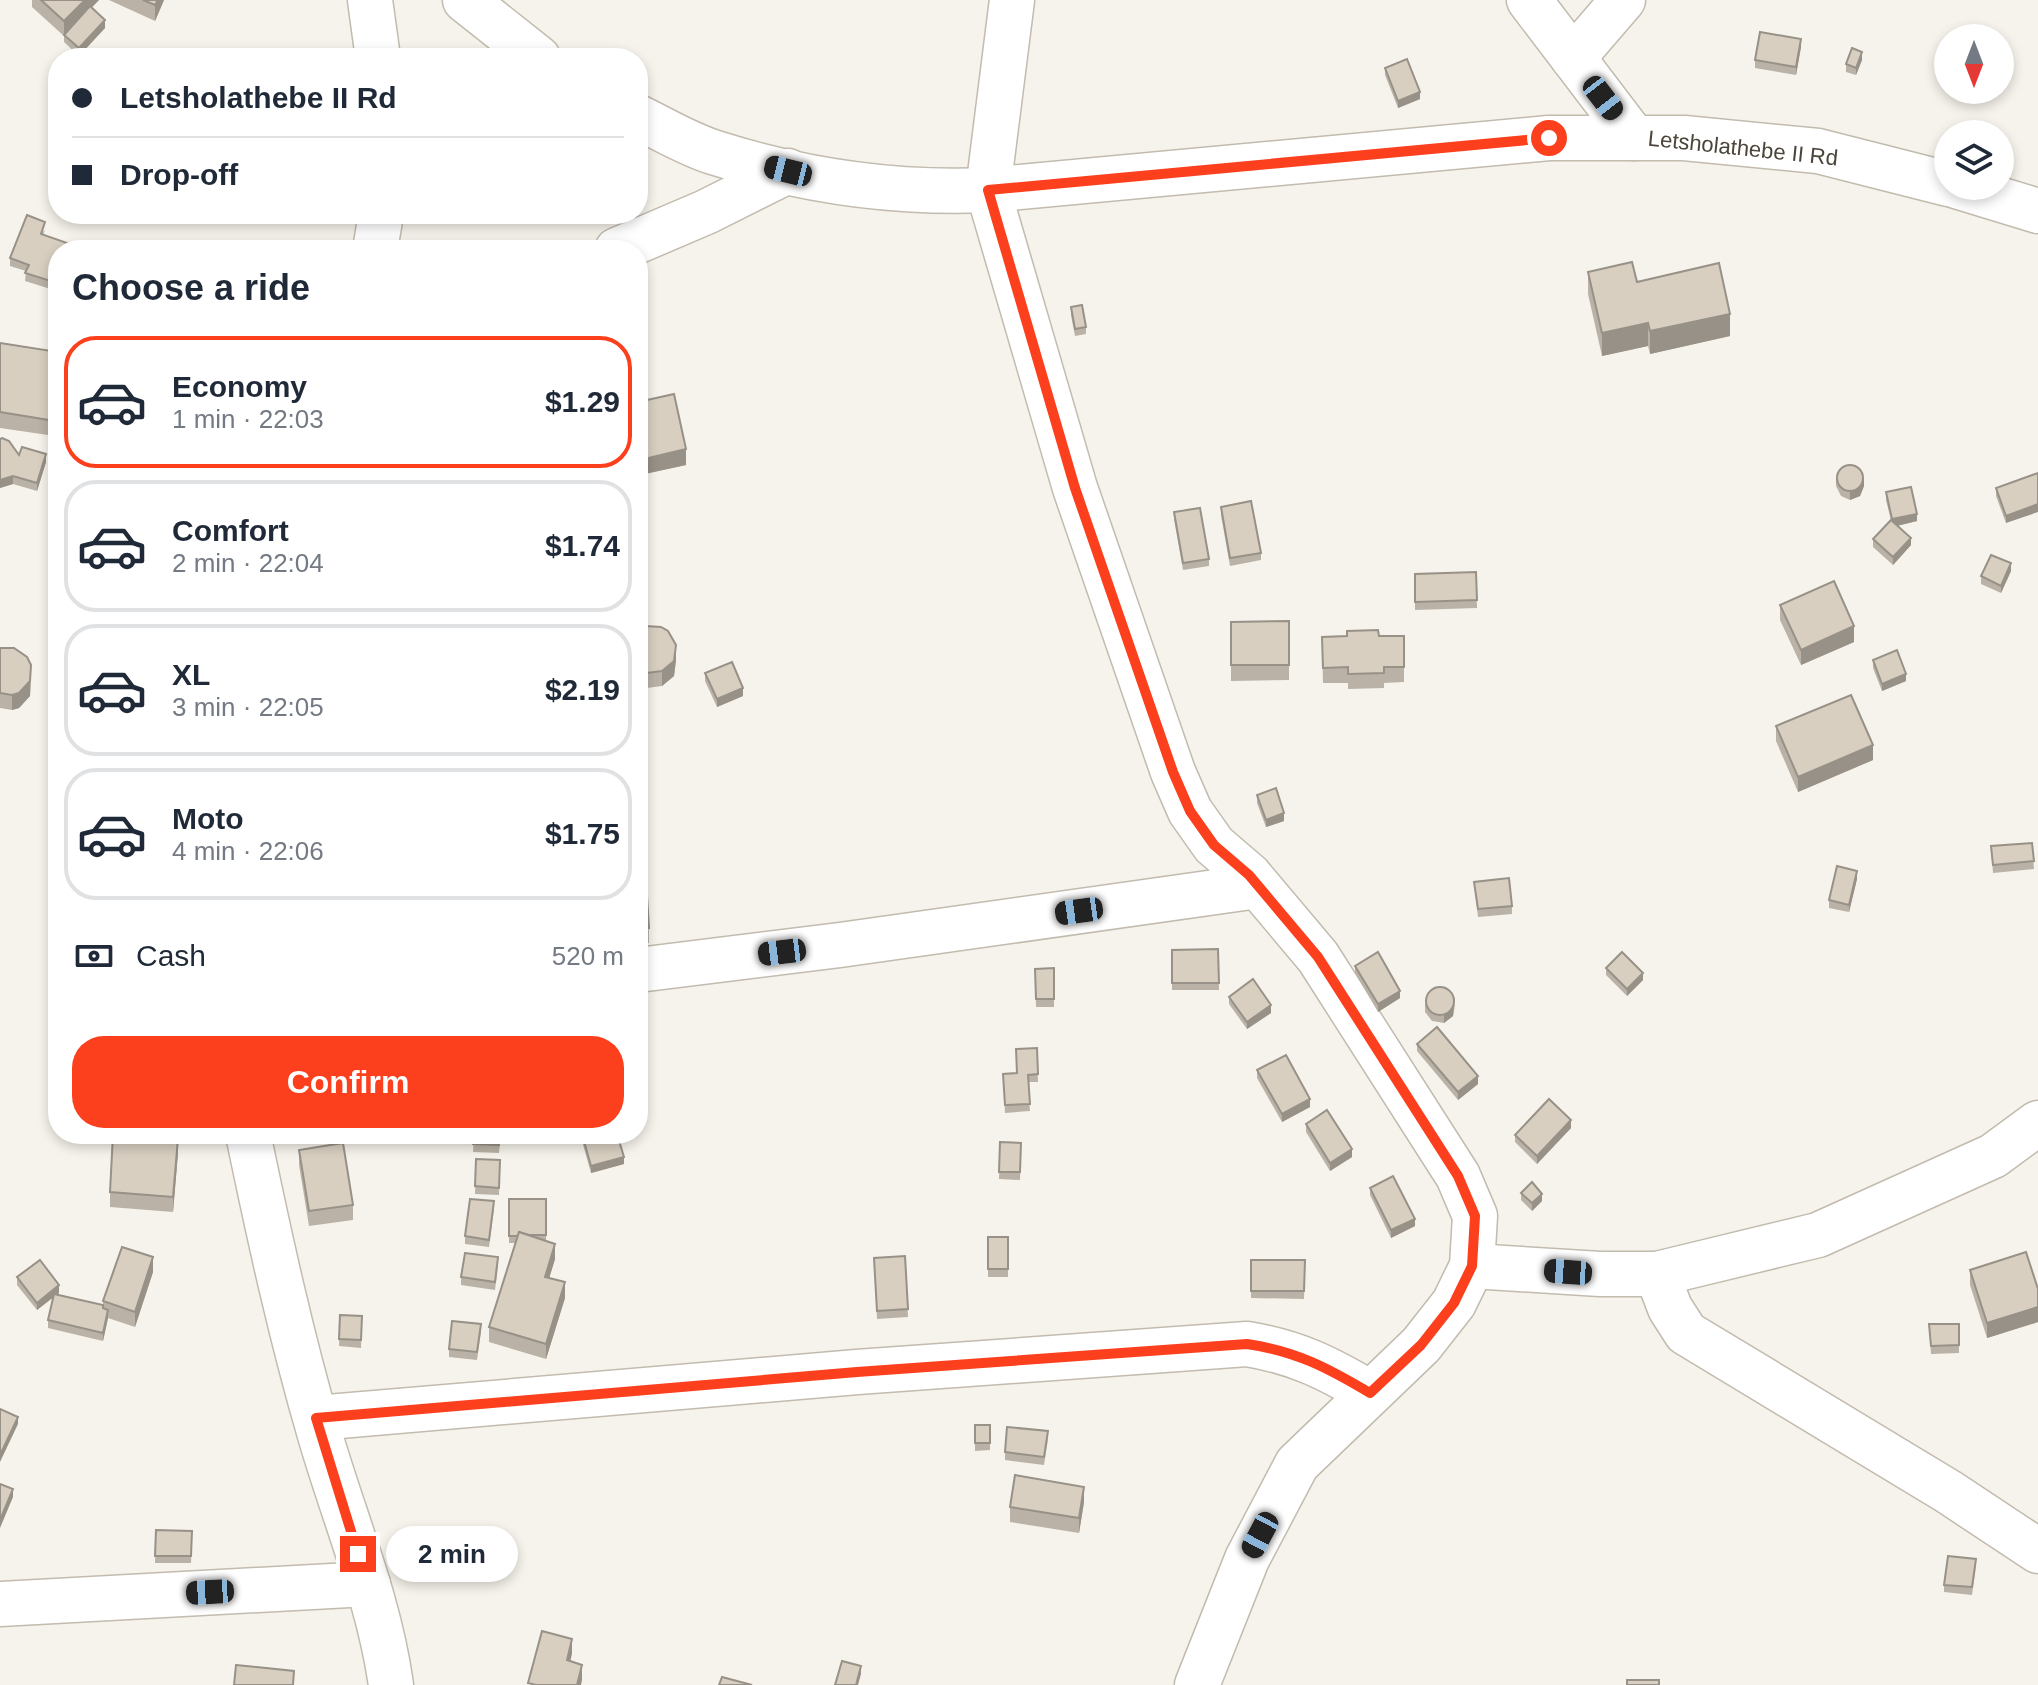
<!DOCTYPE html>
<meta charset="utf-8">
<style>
body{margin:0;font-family:Arial,sans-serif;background:#f6f6f7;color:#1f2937;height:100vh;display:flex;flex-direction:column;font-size:30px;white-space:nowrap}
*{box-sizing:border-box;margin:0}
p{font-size:26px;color:#747a83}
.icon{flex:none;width:44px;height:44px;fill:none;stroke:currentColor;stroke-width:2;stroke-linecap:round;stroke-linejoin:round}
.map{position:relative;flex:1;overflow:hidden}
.panel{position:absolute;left:48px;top:240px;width:600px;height:904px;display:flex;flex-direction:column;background:#fff;border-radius:32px;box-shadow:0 4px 12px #0003}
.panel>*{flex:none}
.banner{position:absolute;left:48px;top:48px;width:600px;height:176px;border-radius:32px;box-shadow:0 4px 12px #0003;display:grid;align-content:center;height:176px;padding:0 24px;background:#fff}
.needle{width:52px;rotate:180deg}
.fabs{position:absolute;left:1934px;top:24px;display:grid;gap:16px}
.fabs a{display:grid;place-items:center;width:80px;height:80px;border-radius:50%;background:#fff;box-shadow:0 4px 12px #0003;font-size:40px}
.end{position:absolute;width:36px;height:36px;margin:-18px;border:10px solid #fc3f1d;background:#fff;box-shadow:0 0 0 4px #fff}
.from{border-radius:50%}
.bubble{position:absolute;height:56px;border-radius:28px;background:#fff;box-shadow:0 4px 12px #0003;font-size:26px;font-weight:600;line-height:56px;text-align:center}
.car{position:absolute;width:24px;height:48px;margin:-24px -12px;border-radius:10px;box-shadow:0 0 6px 2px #0007;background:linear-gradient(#222 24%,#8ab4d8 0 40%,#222 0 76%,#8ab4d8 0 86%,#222 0)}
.banner b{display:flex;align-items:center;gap:28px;height:76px;font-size:30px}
.banner b+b{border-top:2px solid #e0e1e3}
.banner i{width:20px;height:20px;background:#1f2937}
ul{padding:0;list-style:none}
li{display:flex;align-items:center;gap:24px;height:132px;margin:0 16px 12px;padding:0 8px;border:4px solid #e0e1e3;border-radius:32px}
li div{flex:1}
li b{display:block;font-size:30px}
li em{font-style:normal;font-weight:600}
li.current{border-color:#fc3f1d}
li>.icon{width:72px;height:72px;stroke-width:1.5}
h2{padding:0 24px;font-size:36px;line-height:96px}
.pay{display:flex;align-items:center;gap:20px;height:88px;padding:0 24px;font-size:30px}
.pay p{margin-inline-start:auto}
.button{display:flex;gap:16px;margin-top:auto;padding:16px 24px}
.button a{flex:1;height:92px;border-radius:32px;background:#fc3f1d;color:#fff;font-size:32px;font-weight:600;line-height:92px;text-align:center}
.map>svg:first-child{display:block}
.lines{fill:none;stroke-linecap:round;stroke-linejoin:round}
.minor-casing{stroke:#c2bbae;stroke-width:47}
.tertiary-casing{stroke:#c2bbae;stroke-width:47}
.minor{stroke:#fff;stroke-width:44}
.tertiary{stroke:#fff;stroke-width:44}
.wall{fill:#bab2a6}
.shaded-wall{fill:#979187}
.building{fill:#d8cfc1;stroke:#979187;stroke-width:2}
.route{stroke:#fc3f1d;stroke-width:10}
.labels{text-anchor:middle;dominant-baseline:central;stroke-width:6;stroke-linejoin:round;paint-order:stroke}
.street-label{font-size:22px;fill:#4b4439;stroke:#fff}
</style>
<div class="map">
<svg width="2038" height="1685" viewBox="0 0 2038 1685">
<rect width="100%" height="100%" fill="#f6f3ec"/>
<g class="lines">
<defs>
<g id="minor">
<path d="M370,0L378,58"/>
<path d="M1012,0L988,190L1075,488L1173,772L1190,811L1214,845L1249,875L1318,957L1458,1176L1475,1216L1472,1266L1454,1303L1421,1345L1297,1464L1247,1559L1197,1685"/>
<path d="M1529,0L1634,138"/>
<path d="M1573,58L1623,0"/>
<path d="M375,250L381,214"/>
<path d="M617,250L706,212L788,171"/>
<path d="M638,970L840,945L1258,886"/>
<path d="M248,1134C269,1235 291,1336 320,1435C344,1518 379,1599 391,1685"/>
<path d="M1472,1266L1600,1274H1657L1818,1235L1993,1156L2038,1123"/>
<path d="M1657,1274L1670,1308L1686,1333L1949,1492L2038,1551"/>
<path d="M316,1418L857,1372L1247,1344C1296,1352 1328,1368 1370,1393"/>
<path d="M0,1604L368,1584"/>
</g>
<g id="tertiary">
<path d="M465,0L538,58"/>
<path d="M638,117C663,129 689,145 716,153C804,181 896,194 988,190L1549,138H1684L1818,151L1948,184"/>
<path d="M1956,186L2038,211"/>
</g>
</defs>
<!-- minor casing -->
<use href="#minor" class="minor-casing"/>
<!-- tertiary casing -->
<use href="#tertiary" class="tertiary-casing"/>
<!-- minor -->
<use href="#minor" class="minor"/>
<!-- tertiary -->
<use href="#tertiary" class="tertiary"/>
</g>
<!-- wall -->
<g class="wall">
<path d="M32,0H99L91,8L105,28L79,56L64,42V36L32,7Z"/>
<path d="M109,0H164L155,21Z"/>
<path d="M1801,47L1796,75L1755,68V60Z"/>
<path d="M1862,60L1856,75L1846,72V64Z"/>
<path d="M1385,68L1420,99L1398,108L1385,75Z"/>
<path d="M109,214H150L148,223Z"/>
<path d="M45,230L43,235L70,250H58L57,291L25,281L26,271L10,266V258Z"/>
<path d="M1588,272L1637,282L1730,336L1650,354L1648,346L1602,356L1588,294Z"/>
<path d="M1071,307L1086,327V334L1075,336L1071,315Z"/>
<path d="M0,343L58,352V420L55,436L0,428Z"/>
<path d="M638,402L686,465L640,475L638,467Z"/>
<path d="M0,439L19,455L46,462L37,491L13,484L0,488Z"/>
<path d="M2038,473L2006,523L1996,496V488Z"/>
<path d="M1836,478L1864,486L1860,496L1850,500L1841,496L1836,486Z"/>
<path d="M1886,492L1917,521L1897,526L1911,545L1893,565L1873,547V539L1891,520L1886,500Z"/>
<path d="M1221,507L1261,553V560L1230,566L1221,515Z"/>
<path d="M1174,512L1209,559V566L1183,570L1174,519Z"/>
<path d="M2011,571L2001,593L1981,584V576Z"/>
<path d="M1476,572L1477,608L1415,610V574Z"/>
<path d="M1780,605L1854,642L1801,665L1780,620Z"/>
<path d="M1289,621V680L1231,681V622Z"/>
<path d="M638,631L676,660L674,676L662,686L647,688V694Z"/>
<path d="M58,634V660L54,659V644Z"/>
<path d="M1404,636V682L1384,683V688L1348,689V683H1323L1322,637Z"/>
<path d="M0,648L31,680L30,696L19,708L12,710L0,708Z"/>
<path d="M1873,660L1906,681L1882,691L1873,668Z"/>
<path d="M705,673L743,696L717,707L705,681Z"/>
<path d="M1776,726L1873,760L1798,792L1776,741Z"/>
<path d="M1257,795L1284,821L1266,827L1257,803Z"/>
<path d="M2032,843L2034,869L1993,873L1991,846Z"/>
<path d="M638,863L649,928V943H638Z"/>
<path d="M1857,879L1849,912L1829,908V900Z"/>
<path d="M1474,882L1512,906V914L1478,917Z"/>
<path d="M1218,949L1219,990H1172V950Z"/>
<path d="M1355,966L1400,998L1378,1012L1355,973Z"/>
<path d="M1054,968V1007H1036L1035,969Z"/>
<path d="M1606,968L1643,980L1627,996L1606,975Z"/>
<path d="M1229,997L1271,1013L1247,1029L1229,1004Z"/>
<path d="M1425,1004L1455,1005L1453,1016L1444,1023L1432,1021L1425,1012Z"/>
<path d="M1417,1044L1478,1084L1458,1100L1417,1051Z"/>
<path d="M1037,1048L1038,1082H1028L1030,1111L1005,1113L1003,1074L1017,1073Z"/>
<path d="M1257,1070L1310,1107L1282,1122L1257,1078Z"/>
<path d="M1306,1124L1352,1157L1330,1171L1306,1132Z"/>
<path d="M1571,1128L1537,1164L1515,1142V1135Z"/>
<path d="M474,1134H501L499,1153L473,1152Z"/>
<path d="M580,1134H617L624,1164L591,1173Z"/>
<path d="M1000,1142L1021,1143L1020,1180L999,1179Z"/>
<path d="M299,1150L353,1205V1220L309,1226L299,1165Z"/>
<path d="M178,1153L173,1212L110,1207V1192Z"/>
<path d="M476,1159L500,1160L499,1195L475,1194Z"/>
<path d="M1370,1188L1415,1226L1391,1238L1370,1195Z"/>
<path d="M1521,1193L1542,1201L1532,1211L1521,1200Z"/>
<path d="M509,1199H546V1241L555,1259L549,1278L565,1298L546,1359L489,1342V1327L515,1243H509Z"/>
<path d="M494,1209L489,1247L465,1244V1236Z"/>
<rect x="988" y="1237" width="20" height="40"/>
<path d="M905,1256L908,1317L877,1319L874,1258Z"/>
<path d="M1251,1260H1305L1304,1299L1251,1298Z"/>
<path d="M498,1265L495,1290L461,1285V1277Z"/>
<path d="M1970,1270L2038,1289V1322L1987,1338L1970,1285Z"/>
<path d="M153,1272L135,1327L108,1318L103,1341L48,1328V1320L53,1297L37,1310L17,1285V1277L59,1293L57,1295L103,1305V1301Z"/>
<path d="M340,1315L362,1316L361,1348L339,1346Z"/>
<path d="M1929,1324H1959V1353L1931,1354Z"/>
<path d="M481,1332L477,1360L449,1357V1349Z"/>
<path d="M975,1425H990V1450L975,1451Z"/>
<path d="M1048,1439L1044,1465L1005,1460V1452Z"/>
<path d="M1084,1502L1079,1533L1010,1522V1507Z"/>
<path d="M156,1530L192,1531L191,1563H155Z"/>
<path d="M1976,1566L1972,1595L1944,1592V1585Z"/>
</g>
<!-- shaded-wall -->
<g class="shaded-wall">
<path d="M85,0H99L64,36V21Z"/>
<path d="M158,0H164L155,21V5Z"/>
<path d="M105,20V28L79,56V48Z"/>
<path d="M1801,39V47L1796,75V67Z"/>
<path d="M1862,52V60L1856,75V68Z"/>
<path d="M1420,92V99L1398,108V101Z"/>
<path d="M1730,314V336L1650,354V331Z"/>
<path d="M1648,323V346L1602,356V333Z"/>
<path d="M58,405V420L55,436V421Z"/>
<path d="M686,449V465L640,475V460Z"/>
<path d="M46,454V462L37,491V483Z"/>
<path d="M13,476V484L0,488V480Z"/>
<path d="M1864,478V486L1860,496L1850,500V492Z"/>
<path d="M2038,504V512L2006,523V516Z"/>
<path d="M1917,514V521L1892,527V519Z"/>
<path d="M1911,538V545L1893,565V557Z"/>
<path d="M2011,563V571L2001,593V586Z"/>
<path d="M1854,626V642L1801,665V650Z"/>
<path d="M676,645V660L674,676L662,686V671Z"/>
<path d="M31,665L30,696L19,708L12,710V695Z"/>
<path d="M1906,674V681L1882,691V684Z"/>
<path d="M647,679V694L638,697V681Z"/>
<path d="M743,688V696L717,707V699Z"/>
<path d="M1873,745V760L1798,792V777Z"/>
<path d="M1284,813V821L1266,827V820Z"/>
<path d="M1857,871V879L1849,912V905Z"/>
<path d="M1643,973V980L1627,996V989Z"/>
<path d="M1400,991V998L1378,1012V1004Z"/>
<path d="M1455,997L1453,1016L1444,1023V1015Z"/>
<path d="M1271,1005V1013L1247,1029V1022Z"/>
<path d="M1478,1076V1084L1458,1100V1092Z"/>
<path d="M1310,1099V1107L1282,1122V1114Z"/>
<path d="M1571,1120V1128L1537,1164V1156Z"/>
<path d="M178,1138V1153L173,1212V1197Z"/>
<path d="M1352,1149V1157L1330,1171V1163Z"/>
<path d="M624,1157V1164L591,1173V1166Z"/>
<path d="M1542,1194V1201L1532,1211V1203Z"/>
<path d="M1415,1219V1226L1391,1238V1230Z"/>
<path d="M555,1244V1259L545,1292V1277Z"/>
<path d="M153,1257V1272L135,1327V1312Z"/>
<path d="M565,1282V1298L546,1359V1344Z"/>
<path d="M59,1285V1293L37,1310V1303Z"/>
<path d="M2038,1307V1322L1987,1338V1323Z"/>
<path d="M108,1310V1318L103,1341V1333Z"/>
<path d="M18,1417V1424L0,1462V1455Z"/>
<path d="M1084,1487V1502L1079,1533V1518Z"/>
<path d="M13,1489V1497L0,1528V1520Z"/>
<path d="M572,1639V1654L567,1675V1660Z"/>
<path d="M582,1665V1680L581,1685H577Z"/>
<path d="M861,1666V1674L858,1685H856Z"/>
</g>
<!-- building -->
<g class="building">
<path d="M41,0H85L64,21Z"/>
<path d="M143,0H158L155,5Z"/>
<path d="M90,6L105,20L79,48L64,35Z"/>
<path d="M1760,32L1801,39L1796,67L1755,60Z"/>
<path d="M1852,48L1862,52L1856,68L1846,64Z"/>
<path d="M1407,59L1420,92L1398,101L1385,68Z"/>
<path d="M27,215L45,222L41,234L70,244L68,250H58L57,283L25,273L29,265L10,258Z"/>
<path d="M1632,262L1637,282L1719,263L1730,314L1650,331L1648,323L1602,333L1588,272Z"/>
<path d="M1082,305L1086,327L1075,329L1071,307Z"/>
<path d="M0,343L58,352V405L55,421L0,412Z"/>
<path d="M674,394L686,449L640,460L638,452V402Z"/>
<path d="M2,438L9,441L19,455L22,447L46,454L37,483L13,476L0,480V439Z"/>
<circle cx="1850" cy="478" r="13"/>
<path d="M2038,473V504L2006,516L1996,488Z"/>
<path d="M1911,487L1917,514L1892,519L1886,492Z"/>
<path d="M1251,501L1261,553L1230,558L1221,507Z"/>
<path d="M1200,508L1209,559L1183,563L1174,512Z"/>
<path d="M1891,520L1911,538L1893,557L1873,539Z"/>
<path d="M1991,555L2011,563L2001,586L1981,576Z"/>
<path d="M1476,572L1477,600L1415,602V574Z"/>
<path d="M1834,581L1854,626L1801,650L1780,605Z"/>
<path d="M1289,621V665H1231V622Z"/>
<path d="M645,626L661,627L668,631L676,645L674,661L662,671L646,673L647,679L638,681V631Z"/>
<path d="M1378,630L1379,636H1404V667H1384V673L1348,674V667L1323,668L1322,637L1347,636V631Z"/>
<path d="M58,634V645L54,644Z"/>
<path d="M0,648H14L27,657L31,665L30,681L19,693L12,695L0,693Z"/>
<path d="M1897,650L1906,674L1882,684L1873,660Z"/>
<path d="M732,662L743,688L717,699L705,673Z"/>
<path d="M1851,695L1873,745L1798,777L1776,726Z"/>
<path d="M1276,788L1284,813L1266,820L1257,795Z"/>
<path d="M2032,843L2034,861L1993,865L1991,846Z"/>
<path d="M638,863H645L649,928H638Z"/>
<path d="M1837,866L1857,871L1849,905L1829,900Z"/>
<path d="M1509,878L1512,906L1478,909L1474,882Z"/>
<path d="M1218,949L1219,983H1172V950Z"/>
<path d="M1378,952L1400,991L1378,1004L1355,966Z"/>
<path d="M1622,952L1643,973L1627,989L1606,968Z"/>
<path d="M1054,968V999H1036L1035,969Z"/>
<path d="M1253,979L1271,1005L1247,1022L1229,997Z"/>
<circle cx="1440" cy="1001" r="14"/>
<path d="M1437,1027L1478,1076L1458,1092L1417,1044Z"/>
<path d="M1037,1048L1038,1074L1028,1075L1030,1104L1005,1105L1003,1074L1017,1073L1016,1049Z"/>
<path d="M1286,1055L1310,1099L1282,1114L1257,1070Z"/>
<path d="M1549,1099L1571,1120L1537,1156L1515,1135Z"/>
<path d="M1327,1110L1352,1149L1330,1163L1306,1124Z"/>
<path d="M113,1134L178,1138L173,1197L110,1192Z"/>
<path d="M474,1134H500L499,1145L473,1144Z"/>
<path d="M582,1134H617L624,1157L591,1166Z"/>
<path d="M1000,1142L1021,1143L1020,1172H999Z"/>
<path d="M343,1143L353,1205L309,1211L299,1150Z"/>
<path d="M476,1159L500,1160L499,1188L475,1186Z"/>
<path d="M1393,1176L1415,1219L1391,1230L1370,1188Z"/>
<path d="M1532,1182L1542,1194L1532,1203L1521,1193Z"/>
<path d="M470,1199L494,1201L489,1240L465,1236Z"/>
<path d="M509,1199H546V1235H529L519,1232L518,1236H509Z"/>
<path d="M519,1232L555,1244L545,1277L565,1282L546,1344L489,1327Z"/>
<rect x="988" y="1237" width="20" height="32"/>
<path d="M122,1247L153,1257L135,1312L103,1301Z"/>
<path d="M2026,1252L2038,1289V1307L1987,1323L1970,1270Z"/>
<path d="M465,1253L498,1257L495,1282L461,1277Z"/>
<path d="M905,1256L908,1309L877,1311L874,1258Z"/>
<path d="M40,1260L59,1285L37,1303L17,1277Z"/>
<path d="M1251,1260H1305L1304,1291H1251Z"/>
<path d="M54,1294L103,1305V1308L108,1310L103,1333L48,1320Z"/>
<path d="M340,1315L362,1316L361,1340L339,1339Z"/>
<path d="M452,1321L481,1324L477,1352L449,1349Z"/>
<path d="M1929,1324H1959V1345L1931,1346Z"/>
<path d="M0,1409L18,1417L0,1455Z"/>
<rect x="975" y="1425" width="15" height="18"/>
<path d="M1007,1427L1048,1431L1044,1457L1005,1452Z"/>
<path d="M1015,1475L1084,1487L1079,1518L1010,1507Z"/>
<path d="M0,1484L13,1489L0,1520Z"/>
<path d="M156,1530L192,1531L191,1556H155Z"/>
<path d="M1948,1556L1976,1559L1972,1587L1944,1585Z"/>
<path d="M542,1631L572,1639L567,1660L582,1665L577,1685H536L528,1683Z"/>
<path d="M842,1661L861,1666L856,1685H835Z"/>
<path d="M236,1665L294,1671L293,1685H234Z"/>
<path d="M722,1677L752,1685H719Z"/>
<rect x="1627" y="1680" width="32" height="5"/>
</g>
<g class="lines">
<!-- route -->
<path class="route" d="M358,1554L316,1418L857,1372L1247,1344C1296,1351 1328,1368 1370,1393L1421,1345L1454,1303L1472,1266L1475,1216L1458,1176L1318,957L1249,875L1214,845L1190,811L1173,772L1075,488L988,190L1549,138"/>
</g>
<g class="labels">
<!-- street labels -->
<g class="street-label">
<text transform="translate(1743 148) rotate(6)">Letsholathebe II Rd</text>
</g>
</g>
</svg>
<div class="fabs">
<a><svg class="needle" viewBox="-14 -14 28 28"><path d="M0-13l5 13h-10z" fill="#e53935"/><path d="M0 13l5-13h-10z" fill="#747a83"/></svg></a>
<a><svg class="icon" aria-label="layers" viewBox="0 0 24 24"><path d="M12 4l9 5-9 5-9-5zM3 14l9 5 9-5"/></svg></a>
</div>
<i class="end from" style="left:1549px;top:138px"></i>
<i class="end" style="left:358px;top:1554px"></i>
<div class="bubble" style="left:386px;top:1526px;width:132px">2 min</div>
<i class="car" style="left:1603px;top:98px;rotate:142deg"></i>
<i class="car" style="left:788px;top:171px;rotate:284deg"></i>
<i class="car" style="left:1079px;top:911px;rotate:262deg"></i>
<i class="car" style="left:782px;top:952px;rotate:263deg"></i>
<i class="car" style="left:1568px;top:1272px;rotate:274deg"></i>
<i class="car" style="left:1260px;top:1535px;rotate:208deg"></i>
<i class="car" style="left:210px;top:1592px;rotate:267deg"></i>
<div class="banner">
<b><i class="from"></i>Letsholathebe II Rd</b>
<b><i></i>Drop-off</b>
</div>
<section class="panel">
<h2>Choose a ride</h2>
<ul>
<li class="current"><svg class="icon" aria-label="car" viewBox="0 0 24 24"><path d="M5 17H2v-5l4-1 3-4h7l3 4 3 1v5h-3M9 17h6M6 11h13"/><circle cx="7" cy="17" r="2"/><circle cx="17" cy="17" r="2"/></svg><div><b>Economy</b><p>1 min · 22:03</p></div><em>$1.29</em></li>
<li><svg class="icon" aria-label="car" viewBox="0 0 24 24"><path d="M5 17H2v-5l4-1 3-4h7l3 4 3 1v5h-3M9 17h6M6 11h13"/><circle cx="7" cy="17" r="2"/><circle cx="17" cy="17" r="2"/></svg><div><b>Comfort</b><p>2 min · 22:04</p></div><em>$1.74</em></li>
<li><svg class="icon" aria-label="car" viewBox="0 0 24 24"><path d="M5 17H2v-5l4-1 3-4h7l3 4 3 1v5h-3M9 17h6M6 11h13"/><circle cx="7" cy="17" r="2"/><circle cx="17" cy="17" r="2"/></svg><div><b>XL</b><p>3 min · 22:05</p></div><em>$2.19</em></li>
<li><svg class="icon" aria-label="car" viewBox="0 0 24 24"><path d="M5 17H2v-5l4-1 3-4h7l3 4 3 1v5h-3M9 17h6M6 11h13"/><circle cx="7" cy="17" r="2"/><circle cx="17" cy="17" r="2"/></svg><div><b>Moto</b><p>4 min · 22:06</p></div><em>$1.75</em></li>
</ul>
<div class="pay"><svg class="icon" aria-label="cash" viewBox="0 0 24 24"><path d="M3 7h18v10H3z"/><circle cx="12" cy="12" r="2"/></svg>Cash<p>520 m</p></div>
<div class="button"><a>Confirm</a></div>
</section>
</div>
